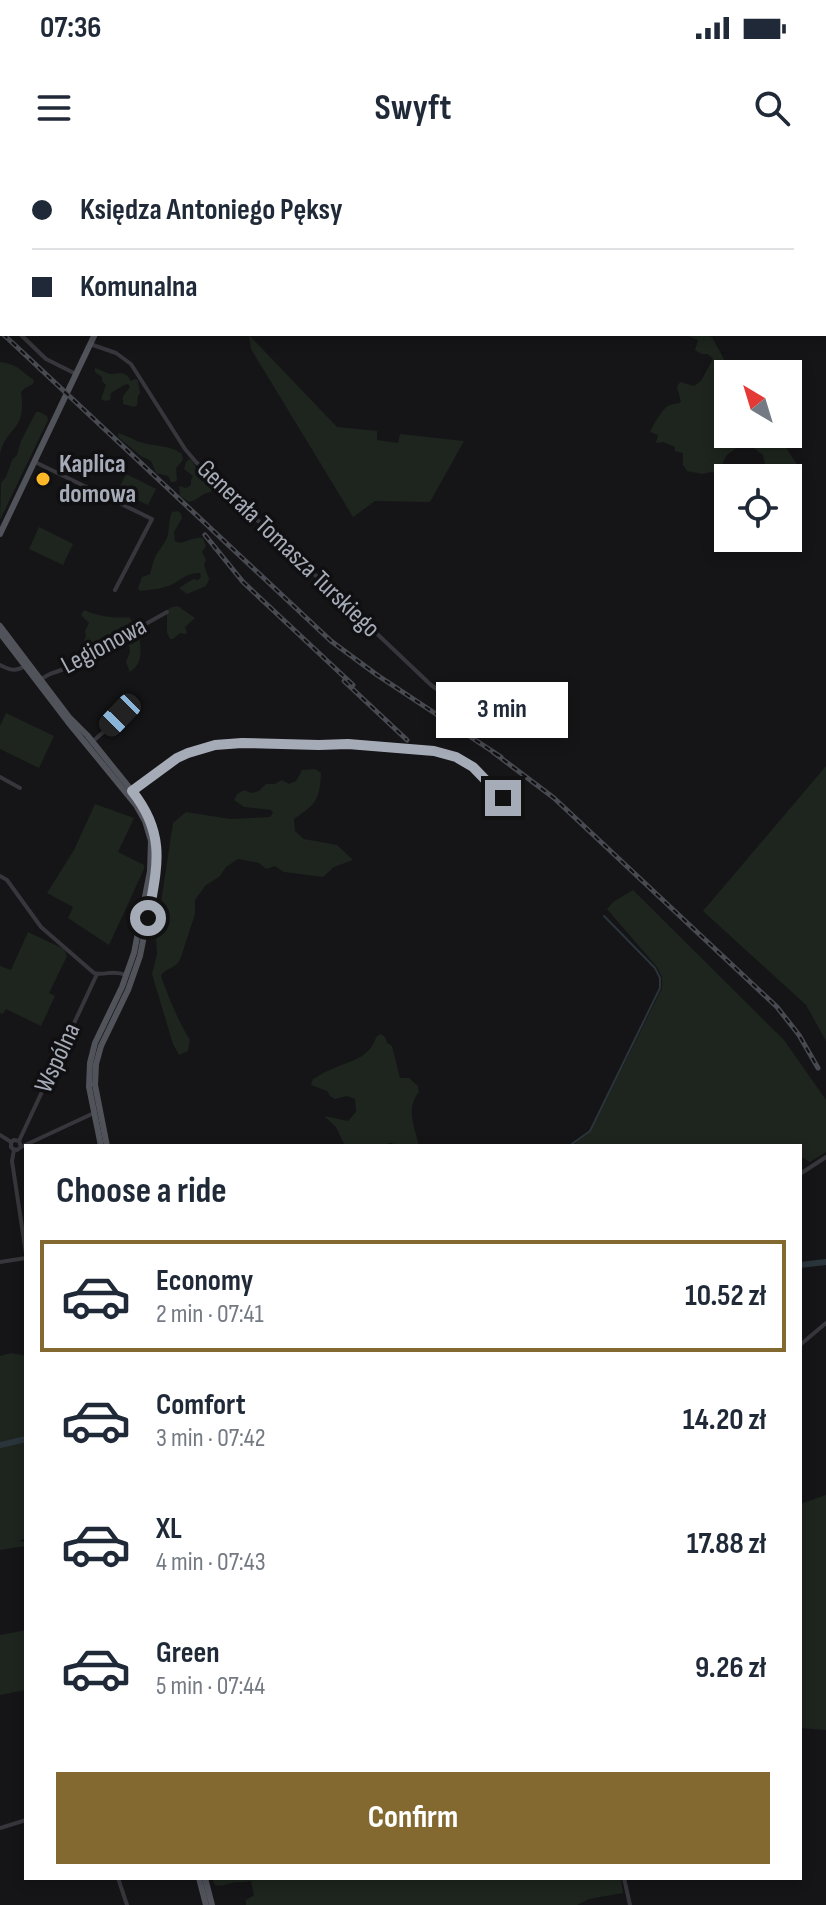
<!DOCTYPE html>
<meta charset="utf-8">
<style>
body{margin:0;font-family:"Sofia Sans Condensed",sans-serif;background:#f6f6f7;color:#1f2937;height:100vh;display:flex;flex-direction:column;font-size:30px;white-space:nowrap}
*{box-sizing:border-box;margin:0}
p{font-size:26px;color:#747a83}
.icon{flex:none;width:44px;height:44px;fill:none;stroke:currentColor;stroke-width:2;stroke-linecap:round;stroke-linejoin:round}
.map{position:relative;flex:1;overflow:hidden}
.sheet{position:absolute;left:24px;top:984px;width:778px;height:736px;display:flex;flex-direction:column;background:#fff;border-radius:0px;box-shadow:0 4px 12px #0003}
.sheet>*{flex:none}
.hud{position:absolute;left:0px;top:0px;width:826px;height:176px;box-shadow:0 4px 12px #0003;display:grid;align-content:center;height:176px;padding:0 32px;background:#fff}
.needle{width:52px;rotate:322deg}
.controls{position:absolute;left:714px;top:200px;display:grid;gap:16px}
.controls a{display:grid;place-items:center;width:88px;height:88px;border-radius:0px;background:#fff;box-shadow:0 4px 12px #0003;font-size:40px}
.end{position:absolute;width:36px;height:36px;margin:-18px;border:10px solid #a6abb8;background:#111;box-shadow:0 0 0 4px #111}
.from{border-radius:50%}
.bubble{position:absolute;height:56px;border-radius:0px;background:#fff;box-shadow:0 4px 12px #0003;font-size:26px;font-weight:700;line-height:56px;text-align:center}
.car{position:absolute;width:24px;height:48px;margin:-24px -12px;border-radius:10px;box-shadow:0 0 6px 2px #0007;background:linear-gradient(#222 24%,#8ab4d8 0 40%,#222 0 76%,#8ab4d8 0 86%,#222 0)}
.hud b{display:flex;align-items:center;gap:28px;height:76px;font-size:30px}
.hud b+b{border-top:2px solid #e0e1e3}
.hud i{width:20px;height:20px;background:#1f2937}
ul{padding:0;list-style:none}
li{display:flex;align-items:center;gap:24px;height:112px;margin:0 16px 12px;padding:0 16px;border:4px solid transparent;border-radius:0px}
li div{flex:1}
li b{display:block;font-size:30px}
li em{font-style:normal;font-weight:700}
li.active{border-color:#836930}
li>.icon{width:72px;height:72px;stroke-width:1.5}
h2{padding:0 32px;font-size:36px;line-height:96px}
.cta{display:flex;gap:16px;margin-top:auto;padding:16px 32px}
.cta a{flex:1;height:92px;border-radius:0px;background:#836930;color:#fff;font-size:32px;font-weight:700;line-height:92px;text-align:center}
.status{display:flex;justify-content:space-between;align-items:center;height:56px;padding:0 40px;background:#fff;direction:ltr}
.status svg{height:22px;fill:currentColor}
header{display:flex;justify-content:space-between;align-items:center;height:104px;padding:0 32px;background:#fff;font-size:36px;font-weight:700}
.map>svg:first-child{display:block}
.green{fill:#1d251e}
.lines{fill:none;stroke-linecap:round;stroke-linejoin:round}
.stream{stroke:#2a343b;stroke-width:2}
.river{stroke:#2a343b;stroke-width:6}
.minor{stroke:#36363c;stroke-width:4}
.major{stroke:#51535b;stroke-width:6}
.rail-casing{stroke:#484a51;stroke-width:5}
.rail{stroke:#101012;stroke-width:2;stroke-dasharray:6;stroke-linecap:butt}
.route{stroke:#a6abb8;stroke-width:10}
.poi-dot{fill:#fdb727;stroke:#101012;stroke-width:3}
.labels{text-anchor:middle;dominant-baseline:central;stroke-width:7;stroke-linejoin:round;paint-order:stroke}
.poi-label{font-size:26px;font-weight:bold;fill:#a6abb8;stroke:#101012;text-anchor:start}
.street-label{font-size:26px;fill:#a6abb8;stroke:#101012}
</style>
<div class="status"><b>07:36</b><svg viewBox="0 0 49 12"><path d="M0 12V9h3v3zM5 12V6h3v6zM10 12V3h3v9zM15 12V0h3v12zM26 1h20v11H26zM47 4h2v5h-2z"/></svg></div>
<header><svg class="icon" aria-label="menu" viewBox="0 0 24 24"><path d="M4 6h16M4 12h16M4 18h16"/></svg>Swyft<svg class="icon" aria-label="search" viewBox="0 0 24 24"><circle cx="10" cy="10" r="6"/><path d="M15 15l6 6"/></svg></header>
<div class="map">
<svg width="826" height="1745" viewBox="0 0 826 1745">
<rect width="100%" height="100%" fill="#151517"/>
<!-- green -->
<g class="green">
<path d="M223,0H579L576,2H223Z"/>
<path d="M688,174H706L712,177L732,214H728V274H777L798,306L799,310L797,315L792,316L767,313L763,295L747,283C736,288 719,296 724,309L720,314L711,312L703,314L687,311L683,305V293L675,291V287L663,282L656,283L658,275L650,272C652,267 663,248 668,246C672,244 677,244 681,242L677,227L680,222L694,226L701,221L713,199L708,194H701L695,190L698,180L688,176Z"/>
<path d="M249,175L337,267L377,271V280L398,283L400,274L464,281L430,342L375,341L353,357L251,189Z"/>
<path d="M0,202C20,205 19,210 34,220L33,224L25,228L21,232C27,272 7,265 0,294Z"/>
<path d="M95,208C99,209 106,213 111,214C122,214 124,210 131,221L135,219L138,220L140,233L138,236L137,245L134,247L123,244V236L130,227L128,224L124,225L111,233L110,240L106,241L101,239L106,225L102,221V217L95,212Z"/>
<path d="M36,252H40L47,256L48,260L0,360L1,323L6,317L12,300L17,295L21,281Z"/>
<path d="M118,273C125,275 131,278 137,281C152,287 168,284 182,294L183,300L176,308L177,320L175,322H171L168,316L156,313L151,301L141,296L118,277Z"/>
<path d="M190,299L193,302L198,312L207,316L214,328L211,332C201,333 197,341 189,342L180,336L179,326L186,328L191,325V320L193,316L184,309L186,302Z"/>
<path d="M126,314L156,329L148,345L118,331Z"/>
<path d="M178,351L181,354L182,358L174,372L175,381C184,386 191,376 203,378L206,386L202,392L206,400L204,405L209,419L206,426L187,434L179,428L193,419L198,420L201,417L200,413C186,412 180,422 168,426C160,429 148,430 140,431L138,428L142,417L150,414C152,407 153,401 156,395C160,389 164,384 167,378C170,369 168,361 172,352Z"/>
<path d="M39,367L73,384L63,405L29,389Z"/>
<path d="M178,446L195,458L185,467L187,473L185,474L180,473L173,479H170L167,473V450L172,447Z"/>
<path d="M84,450C98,456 114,459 129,457L134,464L128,470H121L117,477L104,485L93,482L85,485L84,481L86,476L85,471L89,463L81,455Z"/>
<path d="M137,471L139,472C140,488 145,502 130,512L126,502L130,492L128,478Z"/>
<path d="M6,553L54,576L39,608L0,589V566Z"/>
<path d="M826,606V881L806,845L703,751Z"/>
<path d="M315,609L321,613C320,640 315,645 294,659L295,671L304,679L337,685L353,700L334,707L323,717L284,712L275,706L266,709L259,703L238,699L226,707L220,716L205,726L195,740V754L180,800C175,808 167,808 161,815C164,827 183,872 190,879L188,891L179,895L173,884L152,814L157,794L156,775L173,663L186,652L230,659L270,657L273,653L271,650L244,647L234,640L237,634L244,630L251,633L259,631L266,624H275L282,620L289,624L296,621L302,610Z"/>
<path d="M95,644L134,658L118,692L144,705V709L109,785L68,758L73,747L47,733L74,690Z"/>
<path d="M633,730L784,880L826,940V992L810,1002L800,996V986H571L591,971L662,828V817L657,807L607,749L613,742Z"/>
<path d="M28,772L64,789L67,796L49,833L55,836L41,866L6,849L3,854L0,853V806L11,810Z"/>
<path d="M381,874L385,877L387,883L392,886L400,918H409L418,926L419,932C405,948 415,968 419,986H404L390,983L383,986H345L336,967L324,956L348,961L356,952L355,939L347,936L335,939L330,936L327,931L311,925L313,919C319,916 324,912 330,910C348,901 370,899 376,877Z"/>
<path d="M11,1193L26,1196V1378L19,1381L26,1382V1386L0,1390V1196Z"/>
<path d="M826,1335V1570L800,1568V1344Z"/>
<path d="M26,1470V1530L0,1535V1475Z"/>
<path d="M212,1718H621L623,1733L589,1739L577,1745H246V1740L254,1735L251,1721C246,1722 241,1722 236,1722C228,1723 224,1727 215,1725Z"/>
</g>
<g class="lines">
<!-- stream -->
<path class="stream" d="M569,986L590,971L660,828V818L655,808L604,756"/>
<!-- river -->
<g class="river">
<path d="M800,1105L826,1102"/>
<path d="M0,1285L26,1279"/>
</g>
<!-- minor -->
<g class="minor">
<path d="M605,0L606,2"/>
<path d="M0,156L2,158"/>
<path d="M20,174L46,199L76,214"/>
<path d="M90,184L116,193L131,204L185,289L196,302L431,525L445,535L484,547L509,570"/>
<path d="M35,302L152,359L115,430"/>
<path d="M0,505C10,510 15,512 25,506"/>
<path d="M41,519L50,514L67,508L167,452"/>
<path d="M92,582L108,568L133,541"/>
<path d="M0,617L20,628"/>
<path d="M132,631L177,598L215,585L242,583L348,584L434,591L456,597L473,607L503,638"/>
<path d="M0,716L7,720L41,767L94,813C106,816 112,809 126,815"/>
<path d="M0,975L11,982"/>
<path d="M19,981L14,980L11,982V987L13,989L17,990L21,987L19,981L97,814"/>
<path d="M21,987L94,953"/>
<path d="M14,990L12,1001L26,1094"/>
<path d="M800,1014L826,997"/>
<path d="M0,1102L26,1098"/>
<path d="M800,1185L826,1163"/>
<path d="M0,1668L26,1660"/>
<path d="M118,1718L127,1745"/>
<path d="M624,1718L630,1745"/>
</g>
<!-- major -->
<g class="major">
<path d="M177,2L178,0"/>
<path d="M0,374L95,174"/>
<path d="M0,466L69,557L87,575L141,642L151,659L157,680V710L140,796L128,830L101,886L96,904L95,925L107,986"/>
<path d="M0,473L68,562L136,645L145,661L151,681L150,711L134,793L122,827L95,883L90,903L89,927L101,986"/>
<path d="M199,1718L206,1745"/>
<path d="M205,1718L212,1745"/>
</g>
<defs>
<g id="rail">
<path d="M3,174L331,481L377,515L501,597"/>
<path d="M205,375L243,422L353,525"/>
<path d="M344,521L407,580"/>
<path d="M493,592L554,638L777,847L799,875L818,908"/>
</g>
</defs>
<!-- rail casing -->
<use href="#rail" class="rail-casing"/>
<!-- rail -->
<use href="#rail" class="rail"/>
</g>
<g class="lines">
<!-- route -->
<path class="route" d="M148,758C157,707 167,675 132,631L177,598L188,593L215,585L242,583L319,585L348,584L434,591L456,597L473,607L503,638"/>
</g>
<!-- markers -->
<circle class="poi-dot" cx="43" cy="319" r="8"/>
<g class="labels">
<!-- poi labels -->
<g class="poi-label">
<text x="59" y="304">Kaplica<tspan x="59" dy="30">domowa</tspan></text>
</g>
<!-- street labels -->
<g class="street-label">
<text transform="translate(288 389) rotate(44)">Generała Tomasza Turskiego</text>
<text transform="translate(104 486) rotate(-28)">Legionowa</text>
<text transform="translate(58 898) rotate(-65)">Wspólna</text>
</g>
</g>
</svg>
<div class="controls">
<a><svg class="needle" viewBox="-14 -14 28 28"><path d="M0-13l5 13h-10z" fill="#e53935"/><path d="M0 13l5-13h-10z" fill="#747a83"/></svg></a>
<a><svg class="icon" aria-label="locate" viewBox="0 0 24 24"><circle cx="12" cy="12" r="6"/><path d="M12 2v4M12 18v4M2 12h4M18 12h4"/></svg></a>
</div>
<i class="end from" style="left:148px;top:758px"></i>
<i class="end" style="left:503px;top:638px"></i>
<div class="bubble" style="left:436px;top:522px;width:132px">3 min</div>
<i class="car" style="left:120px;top:555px;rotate:224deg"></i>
<div class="hud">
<b><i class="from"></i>Księdza Antoniego Pęksy</b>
<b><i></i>Komunalna</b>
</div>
<section class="sheet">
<h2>Choose a ride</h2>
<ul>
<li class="active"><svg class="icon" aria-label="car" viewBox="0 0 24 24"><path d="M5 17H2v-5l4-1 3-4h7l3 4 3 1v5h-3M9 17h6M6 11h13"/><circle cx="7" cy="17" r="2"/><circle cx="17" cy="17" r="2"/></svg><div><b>Economy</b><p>2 min · 07:41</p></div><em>10.52 zł</em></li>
<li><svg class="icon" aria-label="car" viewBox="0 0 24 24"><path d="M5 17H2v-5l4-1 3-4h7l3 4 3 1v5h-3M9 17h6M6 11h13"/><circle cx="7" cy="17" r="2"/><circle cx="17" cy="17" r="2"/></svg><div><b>Comfort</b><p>3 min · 07:42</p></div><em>14.20 zł</em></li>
<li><svg class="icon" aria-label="car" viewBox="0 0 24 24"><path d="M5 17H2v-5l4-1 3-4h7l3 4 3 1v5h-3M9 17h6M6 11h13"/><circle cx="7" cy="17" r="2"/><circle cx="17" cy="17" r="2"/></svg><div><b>XL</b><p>4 min · 07:43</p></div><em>17.88 zł</em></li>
<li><svg class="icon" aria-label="car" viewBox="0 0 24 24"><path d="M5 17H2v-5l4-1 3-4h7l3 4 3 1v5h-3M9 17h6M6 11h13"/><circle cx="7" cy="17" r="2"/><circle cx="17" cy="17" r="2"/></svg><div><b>Green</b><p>5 min · 07:44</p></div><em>9.26 zł</em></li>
</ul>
<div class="cta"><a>Confirm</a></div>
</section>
</div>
